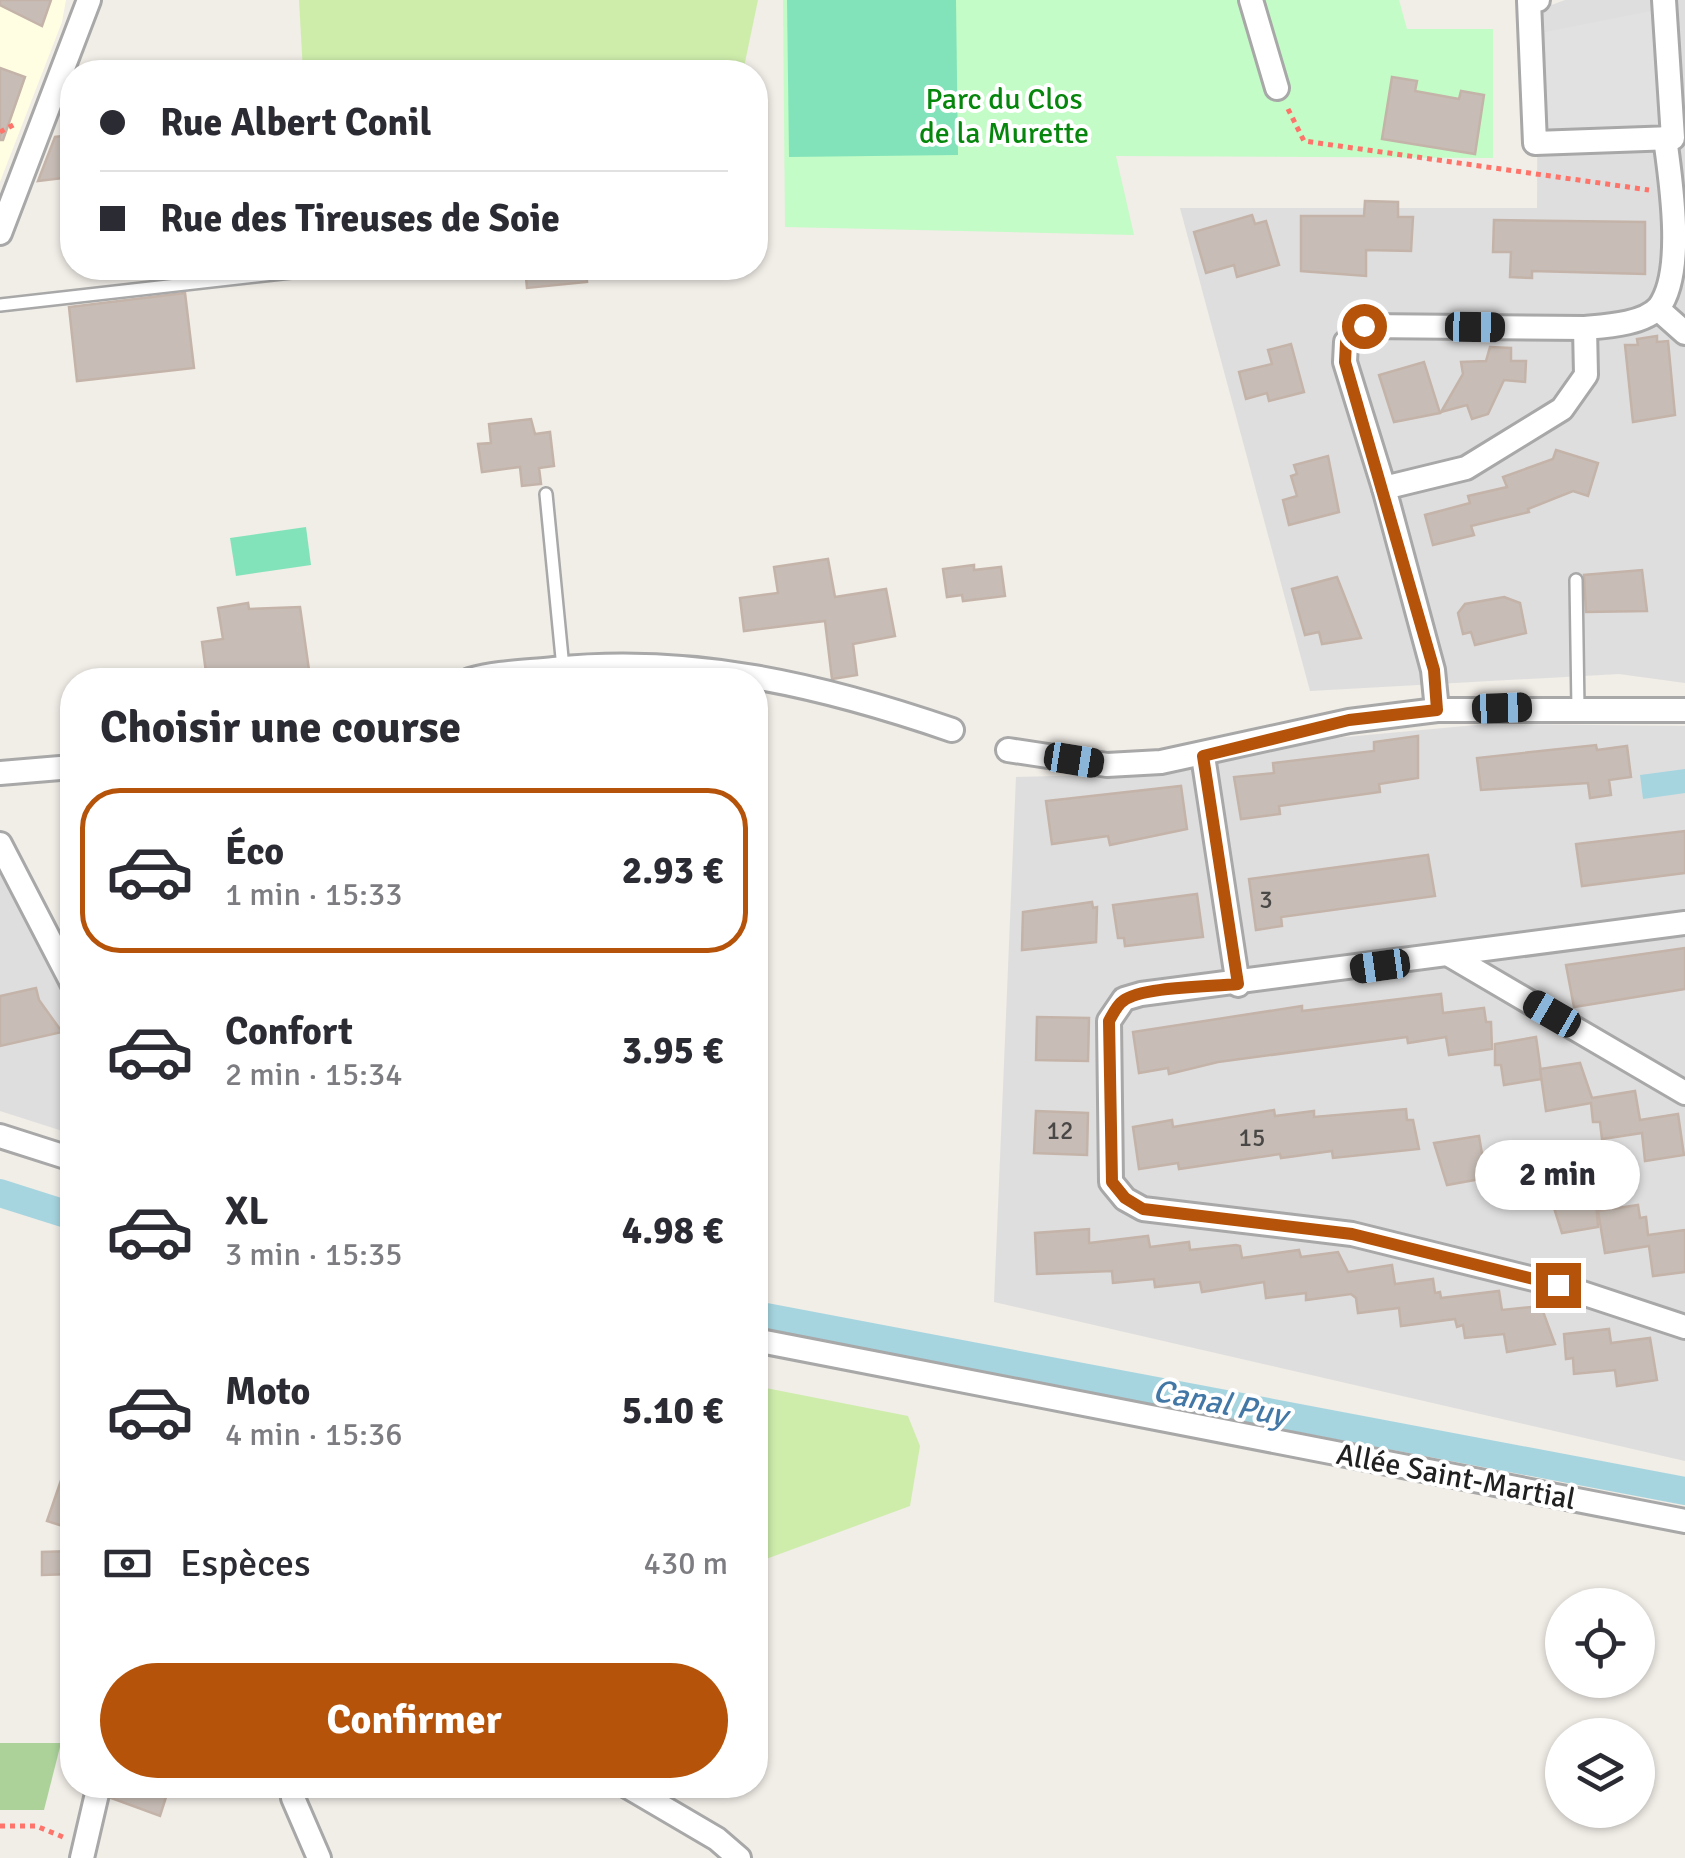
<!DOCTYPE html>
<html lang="fr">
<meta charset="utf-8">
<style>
body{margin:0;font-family:Signika,sans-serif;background:#f7f7f7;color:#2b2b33;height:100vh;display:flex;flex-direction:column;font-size:38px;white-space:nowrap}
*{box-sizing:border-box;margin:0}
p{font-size:32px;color:#7c7c81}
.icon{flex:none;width:55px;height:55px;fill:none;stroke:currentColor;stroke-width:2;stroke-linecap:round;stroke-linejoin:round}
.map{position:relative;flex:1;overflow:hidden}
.sheet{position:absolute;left:60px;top:668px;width:708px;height:1130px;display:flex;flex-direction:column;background:#fff;border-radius:40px;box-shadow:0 2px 8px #0004}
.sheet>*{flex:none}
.guide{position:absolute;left:60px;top:60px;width:708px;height:220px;border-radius:40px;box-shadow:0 2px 8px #0004;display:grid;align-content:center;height:220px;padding:0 40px;background:#fff}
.controls{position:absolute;left:1545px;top:1588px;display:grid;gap:20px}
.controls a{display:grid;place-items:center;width:110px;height:110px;border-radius:50%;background:#fff;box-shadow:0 2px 8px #0004;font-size:50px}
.end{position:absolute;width:45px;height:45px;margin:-22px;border:12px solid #b45309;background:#fff;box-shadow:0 0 0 5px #fff}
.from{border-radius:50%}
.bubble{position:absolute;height:70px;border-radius:35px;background:#fff;box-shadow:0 2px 8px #0004;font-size:32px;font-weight:800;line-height:70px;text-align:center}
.car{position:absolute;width:30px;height:60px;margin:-30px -15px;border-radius:12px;box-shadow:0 0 8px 2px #0007;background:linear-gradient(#222 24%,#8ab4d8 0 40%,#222 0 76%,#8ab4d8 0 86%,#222 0)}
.guide b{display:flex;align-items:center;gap:35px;height:95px;font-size:38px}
.guide b+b{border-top:2px solid #e1e1e2}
.guide i{width:25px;height:25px;background:#2b2b33}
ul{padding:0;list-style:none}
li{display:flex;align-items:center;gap:30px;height:165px;margin:0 20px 15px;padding:0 20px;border:5px solid transparent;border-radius:40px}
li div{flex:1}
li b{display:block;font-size:38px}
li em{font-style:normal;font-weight:800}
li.on{border-color:#b45309}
li>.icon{width:90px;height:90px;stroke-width:1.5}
h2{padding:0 40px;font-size:45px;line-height:120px}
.pay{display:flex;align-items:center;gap:25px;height:110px;padding:0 40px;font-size:38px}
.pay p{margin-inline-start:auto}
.button{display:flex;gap:20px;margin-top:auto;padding:20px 40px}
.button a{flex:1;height:115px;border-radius:60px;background:#b45309;color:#fff;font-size:40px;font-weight:800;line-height:115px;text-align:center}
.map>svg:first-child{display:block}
.residential{fill:#dfdede}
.education{fill:#fffee2}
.grass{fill:#ceedab}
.forest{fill:#acd29a}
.park{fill:#c3fcc6}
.pitch{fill:#82e3ba}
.parking{fill:#e1e1e1}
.water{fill:#a6d5e0}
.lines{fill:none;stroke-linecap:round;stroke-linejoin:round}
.canal{stroke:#a6d5e0;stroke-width:28}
.building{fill:#c7bdb6;stroke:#c4b3a8;stroke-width:2.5}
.lane-casing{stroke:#a8a8a8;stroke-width:16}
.street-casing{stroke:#a8a8a8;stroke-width:28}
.path{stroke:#ff746a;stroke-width:5;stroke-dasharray:5 5;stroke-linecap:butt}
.lane{stroke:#fff;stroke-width:11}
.street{stroke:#fff;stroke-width:22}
.route{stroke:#b45309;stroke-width:12}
.labels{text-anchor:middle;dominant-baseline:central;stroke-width:8;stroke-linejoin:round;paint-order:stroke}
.number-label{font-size:25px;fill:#4a4846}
.park-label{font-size:30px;fill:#07860d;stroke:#fff}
.street-label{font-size:30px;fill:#212121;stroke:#fff}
.water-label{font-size:32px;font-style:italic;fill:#4277a6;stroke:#fff}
</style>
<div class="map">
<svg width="1685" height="1858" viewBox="0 0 1685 1858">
<rect width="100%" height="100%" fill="#f1ede7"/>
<!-- residential -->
<g class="residential">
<path d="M1565,0H1685V683L1619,674L1310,691L1180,208H1537L1538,10Z"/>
<path d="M1487,724L1685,726V1461L994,1302L1016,777L1175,773L1313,740Z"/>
<path d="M0,871L72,1013V1134L0,1111Z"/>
</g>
<!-- education -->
<path class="education" d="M0,0H66L62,22L0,182Z"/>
<!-- grass -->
<g class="grass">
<path d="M299,0H758L743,72H303Z"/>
<path d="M755,1386L908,1416L920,1446L910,1506L755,1563Z"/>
</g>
<!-- forest -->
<path class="forest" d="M0,1743H61L44,1810H0Z"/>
<!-- park -->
<path class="park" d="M783,0H1399L1407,29H1493V158L1116,156L1134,235L785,227Z"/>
<!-- pitch -->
<g class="pitch">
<path d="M787,0H956L958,155L789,157Z"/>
<path d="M306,527L311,565L236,576L230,538Z"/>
</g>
<!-- parking -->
<path class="parking" d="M1656,10L1669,135L1548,140L1545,32Z"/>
<!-- water -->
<path class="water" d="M1685,769V793L1643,799L1640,775Z"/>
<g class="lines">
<!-- canal -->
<g class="canal">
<path d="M0,1193L69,1215"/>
<path d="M755,1315L1685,1491"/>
</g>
</g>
<!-- building -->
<g class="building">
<path d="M0,0H51L42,26L0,5Z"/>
<path d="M0,68L25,77L3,140H0Z"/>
<path d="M1392,77L1417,81L1415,91L1459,99L1461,91L1484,95L1475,154L1382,139Z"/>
<path d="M72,135V177L38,181L55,137Z"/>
<path d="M1365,201L1398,202V217H1413L1411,251L1366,250V276L1301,271V216H1364Z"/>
<path d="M1252,215L1255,224L1266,221L1279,265L1237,277L1234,265L1206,273L1194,232Z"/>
<path d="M1494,220L1645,222V274L1532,271V278L1510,277L1511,252H1493Z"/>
<path d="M525,268H586L587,282L527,288Z"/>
<path d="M185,293L194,368L77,381L69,307Z"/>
<path d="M1657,336V342L1668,341L1675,415L1633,422L1625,345H1638L1637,339Z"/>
<path d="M1291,344L1304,392L1269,401L1267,393L1246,399L1239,372L1272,364L1268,350Z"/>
<path d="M1490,347L1511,348V361H1526L1525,382L1504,380L1488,414L1472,419L1467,405L1441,412L1463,374L1461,362L1486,361Z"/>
<path d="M1424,362L1440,413L1394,422L1379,375Z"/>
<path d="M531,419L535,434L550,432L554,466L539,468L541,484L522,486L520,467L482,472L478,444L491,443L489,424Z"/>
<path d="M1556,450L1598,463L1588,496L1573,491L1528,509L1529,512L1471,526L1474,535L1433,545L1425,515L1470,503L1468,496L1507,487L1503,477L1553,459Z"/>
<path d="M1328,456L1339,512L1289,525L1283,500L1297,496L1291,476L1297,474L1294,465Z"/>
<path d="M828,559L835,597L886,589L895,636L853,644L857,675L832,679L825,621L744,631L740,598L778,593L774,567Z"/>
<path d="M974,565V570L1001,567L1005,596L963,601L962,595L947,597L943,569Z"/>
<path d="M1642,570L1647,611L1586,612L1584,575Z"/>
<path d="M1337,577L1361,638L1322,644L1319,632L1305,635L1292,589Z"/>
<path d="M1504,597L1520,603L1526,633L1475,645L1471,632L1463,634L1458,613L1465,604Z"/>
<path d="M248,603L249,609L300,607L310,677L207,680L202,642L223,639L218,608Z"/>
<path d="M1418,736V778L1379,784L1380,792L1279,806L1280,814L1241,819L1234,777L1274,773L1273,763L1374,751V742Z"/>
<path d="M1596,745L1597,750L1627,746L1631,777L1609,780L1611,795L1590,798L1588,783L1481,790L1477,758Z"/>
<path d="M1181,786L1187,829L1110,845L1108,836L1052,844L1046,801Z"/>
<path d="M1685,831V873L1582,886L1576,844Z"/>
<path d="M1428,855L1435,896L1281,917L1282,926L1256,930L1249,879Z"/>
<path d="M1197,894L1203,937L1125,946L1124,938H1118L1113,905Z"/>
<path d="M1092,902L1093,908L1097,907L1096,942L1022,950L1023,912Z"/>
<path d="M1685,948V989L1574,1007L1566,965Z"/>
<path d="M36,988L39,1000L62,1032L0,1046V996Z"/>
<path d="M1441,994L1443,1013L1484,1008L1486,1022H1491L1492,1049L1449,1055L1446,1037L1408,1043L1407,1037L1218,1062L1169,1074L1168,1068L1139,1073L1133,1032L1302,1006V1011Z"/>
<path d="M1037,1017L1089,1018L1088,1061L1036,1060Z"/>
<path d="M1536,1037L1542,1079L1504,1085L1501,1065H1495V1044Z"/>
<path d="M1580,1063L1592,1098L1635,1091L1640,1120L1678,1114L1684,1155L1645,1161L1642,1133L1602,1139L1600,1122H1593L1591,1103L1546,1111L1540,1069Z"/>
<path d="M1406,1109L1407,1120H1413L1419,1149L1333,1158L1332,1151L1281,1158L1280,1154L1179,1169L1178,1163L1139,1169L1133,1127L1172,1120L1173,1127L1274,1110L1275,1116L1314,1111V1117Z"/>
<path d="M1036,1111L1088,1113L1087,1155L1034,1153Z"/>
<path d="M1479,1136L1486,1178L1447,1185L1434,1143Z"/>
<path d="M1521,1153L1524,1166H1529L1532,1196L1490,1202L1483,1160Z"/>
<path d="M1595,1186L1598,1227L1562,1233L1549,1192Z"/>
<path d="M1638,1205L1640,1218L1646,1217L1648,1235L1685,1230V1272L1653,1276L1649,1246L1605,1253L1598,1211Z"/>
<path d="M1089,1229V1243L1148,1236L1150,1247L1189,1242L1190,1250L1236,1245L1240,1246L1242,1258L1299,1250L1301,1257L1338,1252L1348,1272L1392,1265L1395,1284L1433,1279L1435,1293L1440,1292L1441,1298L1499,1291L1502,1310L1541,1306L1555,1344L1507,1352L1504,1334L1465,1338L1463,1325L1457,1327L1455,1319L1401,1326L1399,1308L1358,1313L1356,1298L1351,1294L1306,1300V1293L1266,1298L1264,1282L1202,1292L1200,1282L1155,1287L1154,1279L1113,1283L1112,1271L1037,1274L1035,1233Z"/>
<path d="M1609,1329L1611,1343L1650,1338L1657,1380L1617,1386L1615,1370L1574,1374L1573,1358L1566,1359L1564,1334Z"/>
<path d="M69,1457H72V1529L47,1521Z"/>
<path d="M72,1551V1574L42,1575V1552Z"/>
<path d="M114,1785H154L166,1797L160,1816L111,1798Z"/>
</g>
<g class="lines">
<defs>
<g id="lane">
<path d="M0,305L327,268"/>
<path d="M546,494L563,668"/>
<path d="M1576,580L1578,709"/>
</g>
<g id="street">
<path d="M1251,0L1277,88"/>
<path d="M1538,0L1529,1L1535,143L1673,138L1664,0"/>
<path d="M0,233L89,0"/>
<path d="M1658,309L1685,333"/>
<path d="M1384,488L1345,362L1346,342L1364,326L1585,328C1607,326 1644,324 1659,307C1685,272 1671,182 1665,138"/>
<path d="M470,680C497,672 526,672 554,669C693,655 821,685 952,730"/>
<path d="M1437,710L1433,670L1384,488L1466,468L1562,409L1586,375L1585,328"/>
<path d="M1008,750L1107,765L1161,762L1349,721L1437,710H1685"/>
<path d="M1203,756L1238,985"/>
<path d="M0,773L72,767"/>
<path d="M0,844L72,983"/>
<path d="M1685,923L1141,994L1124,999L1109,1021L1111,1182L1125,1199L1143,1209L1352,1234L1558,1285L1685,1327"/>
<path d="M1451,956L1685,1093"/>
<path d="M0,1136L72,1159"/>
<path d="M755,1340L1685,1521"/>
<path d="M292,1785L293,1798L319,1858"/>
<path d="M625,1785L717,1839L739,1858"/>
<path d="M82,1858L99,1785"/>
</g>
</defs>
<!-- lane casing -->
<use href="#lane" class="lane-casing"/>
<!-- street casing -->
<use href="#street" class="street-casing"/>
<!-- path -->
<g class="path">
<path d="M1288,109L1304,141L1649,190"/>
<path d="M0,132L15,124"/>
<path d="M0,1826H36L63,1837"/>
</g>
<!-- lane -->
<use href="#lane" class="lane"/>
<!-- street -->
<use href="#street" class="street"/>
</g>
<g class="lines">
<!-- route -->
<path class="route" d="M1364,326L1346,342L1345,362L1434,670L1437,710L1349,720L1203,756L1238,984C1213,987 1142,986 1123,1001C1117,1005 1113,1014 1109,1021L1112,1182L1125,1198L1143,1209L1352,1234L1558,1285"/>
</g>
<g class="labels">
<!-- number labels -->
<g class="number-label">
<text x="1266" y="899">3</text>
<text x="1060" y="1130">12</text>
<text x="1252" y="1137">15</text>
</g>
<!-- park labels -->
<g class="park-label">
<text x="1004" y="99">Parc du Clos<tspan x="1004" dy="34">de la Murette</tspan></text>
</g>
<!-- street labels -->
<g class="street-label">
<text transform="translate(1456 1477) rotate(11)">Allée Saint-Martial</text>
</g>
<!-- water labels -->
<g class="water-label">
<text transform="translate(1220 1403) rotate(11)">Canal Puy</text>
</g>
</g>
</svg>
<div class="controls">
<a><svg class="icon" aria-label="locate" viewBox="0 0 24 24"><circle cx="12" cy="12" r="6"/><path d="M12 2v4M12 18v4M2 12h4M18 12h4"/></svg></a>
<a><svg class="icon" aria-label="layers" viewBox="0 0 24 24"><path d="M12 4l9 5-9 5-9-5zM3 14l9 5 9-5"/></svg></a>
</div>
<i class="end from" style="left:1364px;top:326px"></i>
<i class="end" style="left:1558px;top:1285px"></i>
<div class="bubble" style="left:1475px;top:1140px;width:165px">2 min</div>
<i class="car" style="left:1475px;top:327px;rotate:91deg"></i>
<i class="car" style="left:1502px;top:708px;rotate:88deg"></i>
<i class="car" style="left:1074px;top:760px;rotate:99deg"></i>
<i class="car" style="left:1380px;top:966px;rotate:262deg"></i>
<i class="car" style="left:1552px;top:1014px;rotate:300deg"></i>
<div class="guide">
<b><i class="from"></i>Rue Albert Conil</b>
<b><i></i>Rue des Tireuses de Soie</b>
</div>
<section class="sheet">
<h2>Choisir une course</h2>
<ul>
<li class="on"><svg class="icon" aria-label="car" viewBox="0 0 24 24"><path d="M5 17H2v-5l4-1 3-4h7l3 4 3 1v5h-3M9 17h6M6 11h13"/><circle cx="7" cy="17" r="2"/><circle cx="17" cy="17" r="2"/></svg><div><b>Éco</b><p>1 min · 15:33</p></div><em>2.93 €</em></li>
<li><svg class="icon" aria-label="car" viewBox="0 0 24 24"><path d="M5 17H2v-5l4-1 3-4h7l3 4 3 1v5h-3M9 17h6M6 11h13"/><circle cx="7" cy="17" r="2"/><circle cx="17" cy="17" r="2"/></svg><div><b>Confort</b><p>2 min · 15:34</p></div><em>3.95 €</em></li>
<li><svg class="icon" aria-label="car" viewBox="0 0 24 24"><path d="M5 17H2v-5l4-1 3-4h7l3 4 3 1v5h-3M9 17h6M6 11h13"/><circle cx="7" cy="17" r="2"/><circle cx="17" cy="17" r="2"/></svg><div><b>XL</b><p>3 min · 15:35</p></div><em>4.98 €</em></li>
<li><svg class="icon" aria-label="car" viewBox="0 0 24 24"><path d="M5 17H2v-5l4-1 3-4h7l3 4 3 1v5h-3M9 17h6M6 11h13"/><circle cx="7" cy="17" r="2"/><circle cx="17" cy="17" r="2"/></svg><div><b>Moto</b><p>4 min · 15:36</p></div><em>5.10 €</em></li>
</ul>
<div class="pay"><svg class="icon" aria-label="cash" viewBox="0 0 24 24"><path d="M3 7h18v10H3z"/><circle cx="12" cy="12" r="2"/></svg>Espèces<p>430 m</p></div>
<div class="button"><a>Confirmer</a></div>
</section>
</div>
